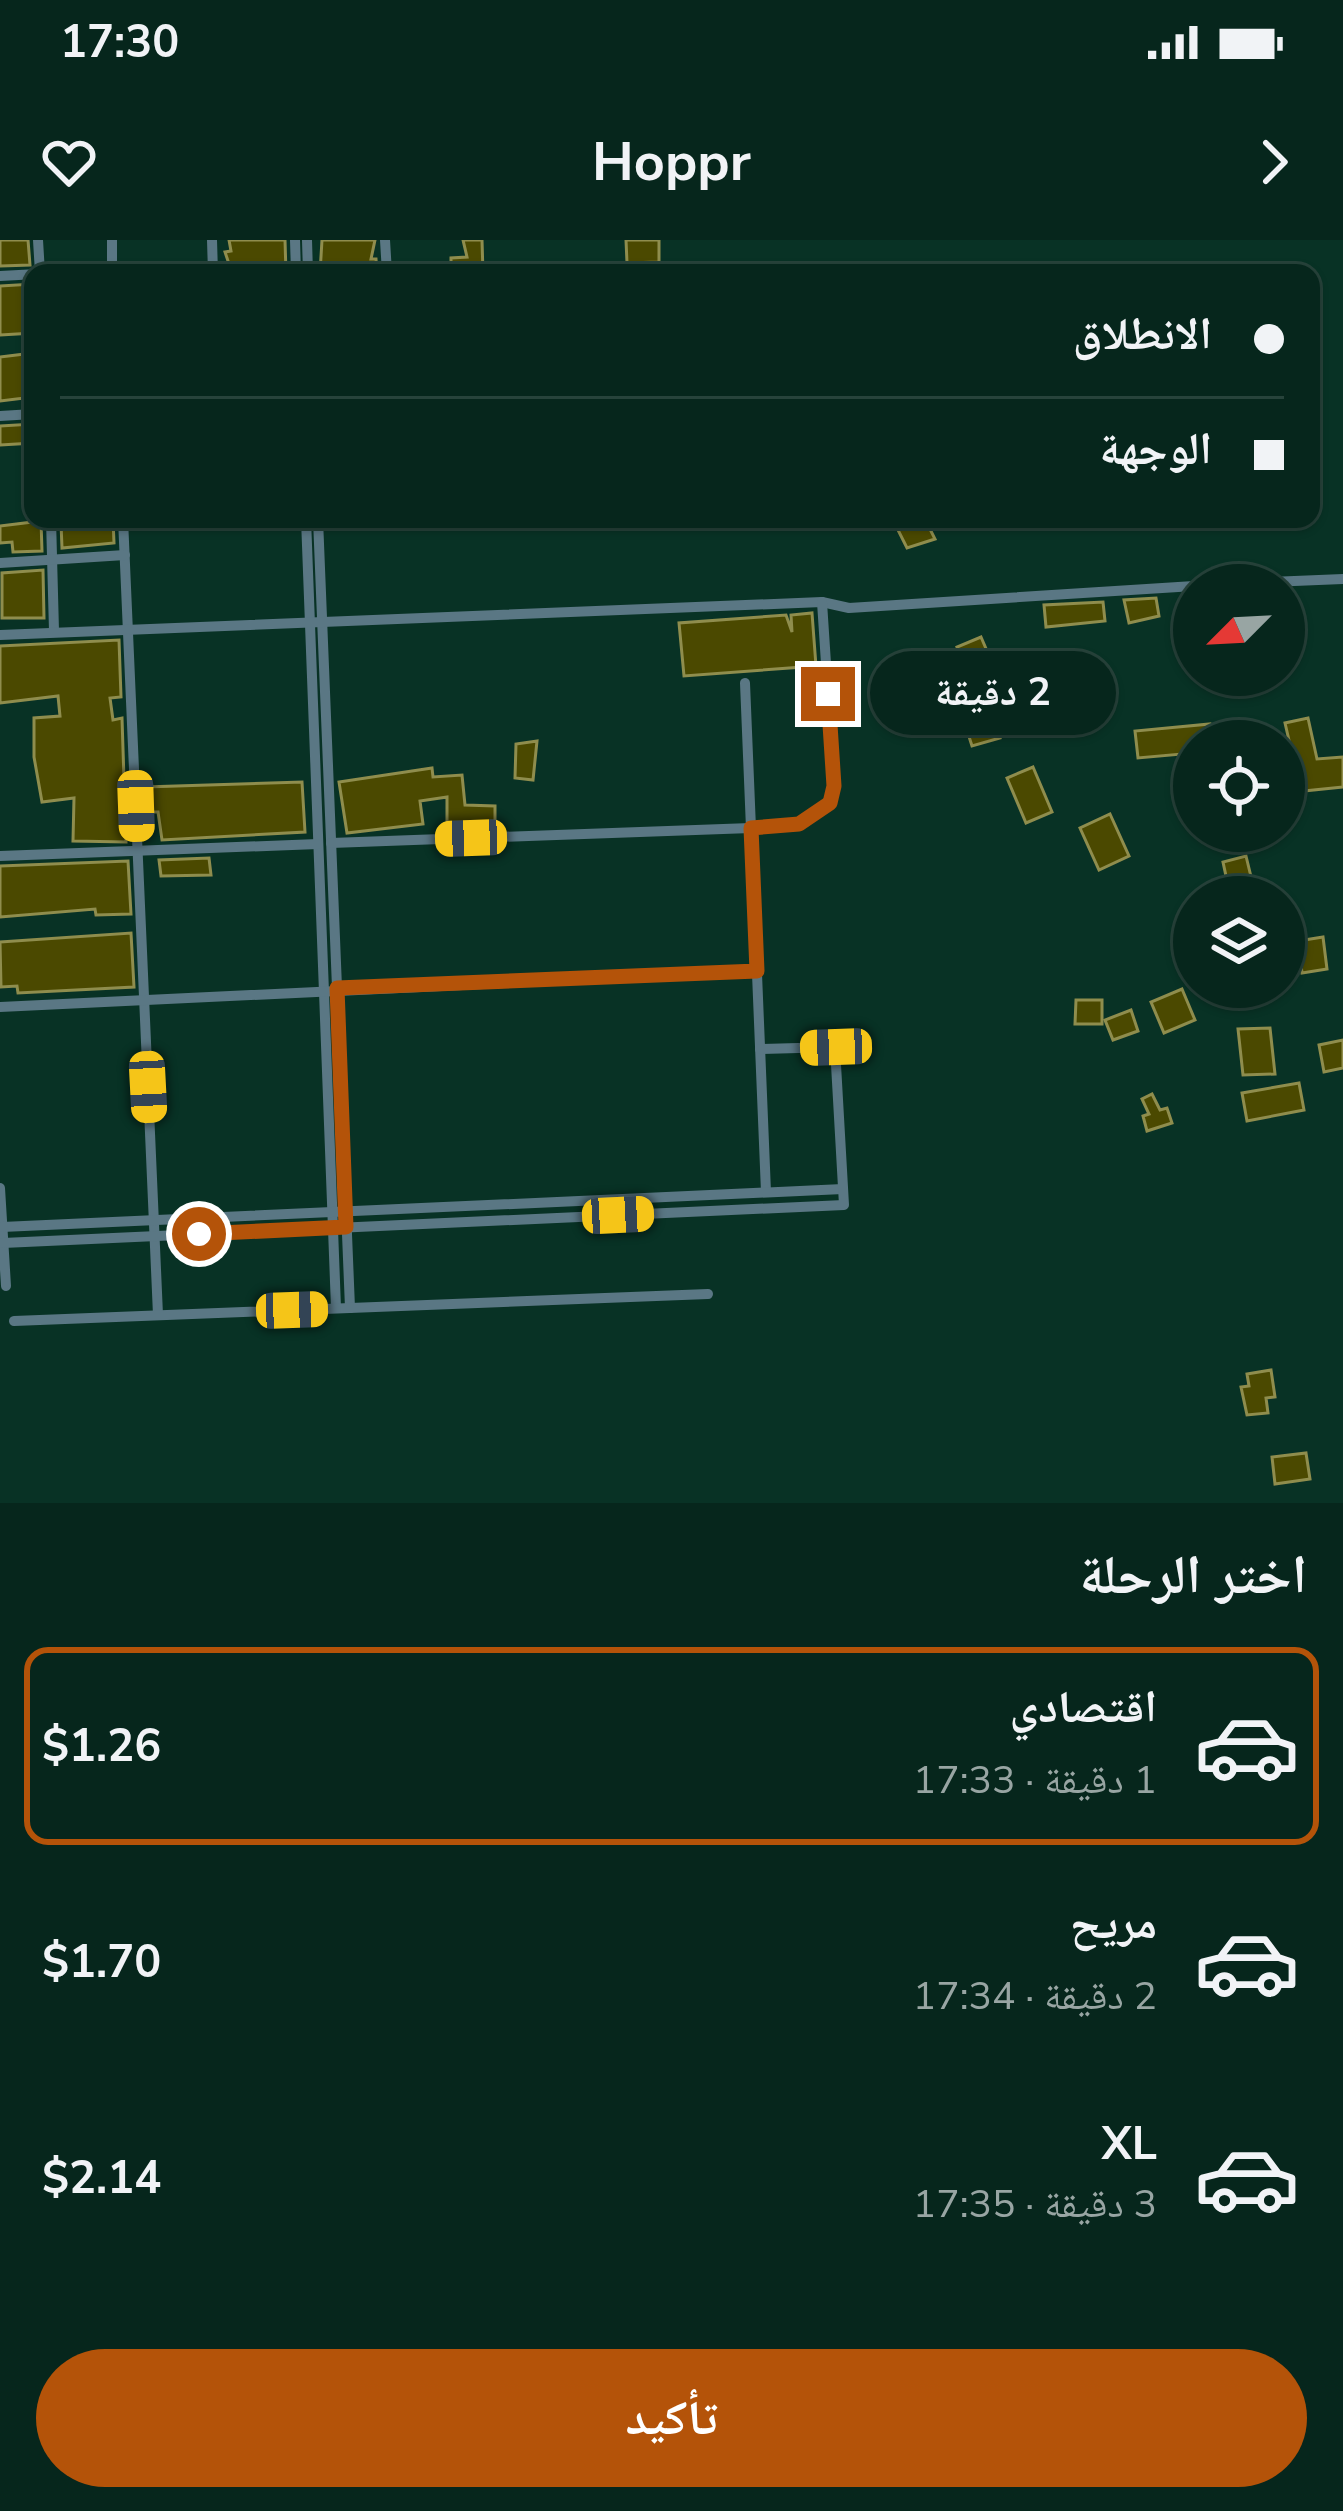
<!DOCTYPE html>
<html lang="ar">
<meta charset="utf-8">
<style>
body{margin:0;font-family:"Nunito Sans","Noto Naskh Arabic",sans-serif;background:#0f2e25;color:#f1f3f6;direction:rtl;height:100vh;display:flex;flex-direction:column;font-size:45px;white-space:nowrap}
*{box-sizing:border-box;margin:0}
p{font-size:39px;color:#98a5a3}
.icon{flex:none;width:66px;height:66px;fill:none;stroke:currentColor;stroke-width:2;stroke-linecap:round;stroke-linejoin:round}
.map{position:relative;height:1263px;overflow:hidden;direction:ltr}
.panel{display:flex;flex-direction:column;background:#06261c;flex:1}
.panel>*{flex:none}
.guide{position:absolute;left:24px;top:24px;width:1296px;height:264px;border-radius:24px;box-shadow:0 3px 9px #0004,0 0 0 3px #27433b;direction:rtl;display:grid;align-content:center;height:264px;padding:0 36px;background:#06261c}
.needle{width:78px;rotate:246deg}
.buttons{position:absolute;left:1173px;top:324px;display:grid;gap:24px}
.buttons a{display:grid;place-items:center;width:132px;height:132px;border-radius:50%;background:#06261c;box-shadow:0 3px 9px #0004,0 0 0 3px #27433b;font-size:60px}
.end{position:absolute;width:54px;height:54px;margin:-27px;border:15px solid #b45309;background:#fff;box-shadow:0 0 0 6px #fff}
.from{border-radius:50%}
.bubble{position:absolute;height:84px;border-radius:42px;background:#06261c;box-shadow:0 3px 9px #0004,0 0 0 3px #27433b;font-size:39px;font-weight:700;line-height:84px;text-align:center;direction:rtl}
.car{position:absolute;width:36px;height:72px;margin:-36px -18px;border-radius:15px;box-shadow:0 0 9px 3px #0007;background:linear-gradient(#f5c518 24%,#345 0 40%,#f5c518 0 76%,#345 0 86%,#f5c518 0)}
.guide b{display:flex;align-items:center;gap:42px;height:114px;font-size:45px}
.guide b+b{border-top:3px solid #27433b}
.guide i{width:30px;height:30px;background:#f1f3f6}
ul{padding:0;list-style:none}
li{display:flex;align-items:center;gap:36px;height:198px;margin:0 24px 18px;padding:0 12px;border:6px solid transparent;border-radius:24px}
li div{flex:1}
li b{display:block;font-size:45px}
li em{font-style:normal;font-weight:700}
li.selected{border-color:#b45309}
li>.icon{width:108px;height:108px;stroke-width:1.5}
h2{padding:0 36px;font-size:54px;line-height:144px}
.primary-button{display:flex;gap:24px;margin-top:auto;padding:24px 36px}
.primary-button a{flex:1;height:138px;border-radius:72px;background:#b45309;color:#fff;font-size:48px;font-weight:700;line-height:138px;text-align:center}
.status{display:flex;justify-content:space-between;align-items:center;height:84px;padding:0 60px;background:#06261c;direction:ltr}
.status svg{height:33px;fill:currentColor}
header{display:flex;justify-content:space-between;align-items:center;height:156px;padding:0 36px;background:#06261c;font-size:54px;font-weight:700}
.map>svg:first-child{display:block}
.building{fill:#4b4900;stroke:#8f8d4d;stroke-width:3}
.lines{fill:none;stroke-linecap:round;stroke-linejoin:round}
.street{stroke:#5a7784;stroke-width:10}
.route{stroke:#b45309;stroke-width:15}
</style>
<div class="status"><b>17:30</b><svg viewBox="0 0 49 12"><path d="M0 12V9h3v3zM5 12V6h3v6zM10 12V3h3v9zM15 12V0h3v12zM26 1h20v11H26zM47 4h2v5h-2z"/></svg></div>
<header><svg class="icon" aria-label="forward" viewBox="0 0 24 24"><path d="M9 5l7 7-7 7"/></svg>Hoppr<svg class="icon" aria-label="heart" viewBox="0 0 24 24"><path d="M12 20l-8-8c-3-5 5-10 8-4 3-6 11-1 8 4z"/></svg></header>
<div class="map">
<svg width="1343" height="1263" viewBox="0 0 1343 1263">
<rect width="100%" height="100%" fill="#083225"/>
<!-- building -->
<g class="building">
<path d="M0,0H28L30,25L0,26Z"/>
<path d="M229,0H285L286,33H232L225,12L231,11Z"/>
<path d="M322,0H375L371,19H376L377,33H320Z"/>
<path d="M463,0H482L483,33H451V18L467,17Z"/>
<path d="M626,0H659V22L627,23Z"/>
<path d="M33,44V93L0,95V46Z"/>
<path d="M33,113V157L0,161V117Z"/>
<path d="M33,184V203L0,205V186Z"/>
<path d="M113,279L114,303L62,308L61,283Z"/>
<path d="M916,279H925L935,299L907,308L897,288Z"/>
<path d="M41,281L42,311L13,312L12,302L0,303V286Z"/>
<path d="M43,330L44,378H2V333Z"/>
<path d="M1156,358L1159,376L1129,383L1124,360Z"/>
<path d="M1103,362L1105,381L1046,387L1044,365Z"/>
<path d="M812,373L816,426L684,436L679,383L786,375L792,392L791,375Z"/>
<path d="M981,397L990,418L966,428L957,407Z"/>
<path d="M119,400L121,457L110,458L113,480L122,478L126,602L73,601L74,558L42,562L34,517V478L60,476L58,456L0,463V406Z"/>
<path d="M1040,412L1051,439L1027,448L1016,422Z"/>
<path d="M993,473L1000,498L972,506L964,481Z"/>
<path d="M1308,478L1317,519L1343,517V547L1284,553V523L1294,522L1285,483Z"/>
<path d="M1210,484L1212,501H1194V513L1138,518L1135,491Z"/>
<path d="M537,501L533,540L515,538L516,504Z"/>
<path d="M1033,527L1052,572L1026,583L1007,538Z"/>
<path d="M432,528L433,537L462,535L465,565L495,566V585L447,584V557L420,561L423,584L347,593L339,542Z"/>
<path d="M302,542L305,592L162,600L158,572H147L145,547Z"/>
<path d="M1110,574L1129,616L1099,630L1080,588Z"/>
<path d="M1246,616L1253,645L1229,650L1223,622Z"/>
<path d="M209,618L211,635L161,636L159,620Z"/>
<path d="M128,621L131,674L96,675L95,669L0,677V626Z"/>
<path d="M131,693L134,747L18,753L17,746L1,747L0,702Z"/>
<path d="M1323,697L1327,729L1302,733L1298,701Z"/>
<path d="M1182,749L1195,780L1164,793L1151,762Z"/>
<path d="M1076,760H1102V784H1075Z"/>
<path d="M1131,770L1138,791L1113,800L1105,780Z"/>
<path d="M1270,788L1275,834L1243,835L1238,789Z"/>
<path d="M1343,800V828L1324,832L1319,805Z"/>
<path d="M1299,843L1304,870L1247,881L1242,853Z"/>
<path d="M1152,854L1160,870L1167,868L1172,883L1147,891L1143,876L1149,874L1142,859Z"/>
<path d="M1271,1130L1275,1157L1266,1158L1268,1173L1247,1175L1241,1147L1249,1146L1247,1134Z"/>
<path d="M1306,1213L1310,1239L1275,1244L1272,1217Z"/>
</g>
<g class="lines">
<!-- street -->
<g class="street">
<path d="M38,0L40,33"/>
<path d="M112,0V33"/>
<path d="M212,0L213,33"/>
<path d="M295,0L296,33"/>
<path d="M307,0L308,33"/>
<path d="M385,0L387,33"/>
<path d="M0,36L112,30"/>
<path d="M0,176L33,174"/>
<path d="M51,279L54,391"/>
<path d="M123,279L158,1075"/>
<path d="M306,279L336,1068"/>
<path d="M318,279L350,1068"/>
<path d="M0,323L125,315"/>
<path d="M1202,345L1343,339"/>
<path d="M0,395L822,362L849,368L1194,346"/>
<path d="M745,443L766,952"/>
<path d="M331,603L751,588C787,585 824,587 834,546L822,362"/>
<path d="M0,616L318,604"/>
<path d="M0,767L757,731"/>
<path d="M0,948L6,1046"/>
<path d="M2,987L843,949"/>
<path d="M3,1003L844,965L835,807L760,809"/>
<path d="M14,1081L708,1054"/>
</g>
</g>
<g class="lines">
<!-- route -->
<path class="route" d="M199,994L346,987L337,748L757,731L751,588L799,584L830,563L834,546L828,454"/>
</g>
</svg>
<div class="buttons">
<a><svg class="needle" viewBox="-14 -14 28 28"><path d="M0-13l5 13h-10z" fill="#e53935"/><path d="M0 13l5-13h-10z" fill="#98a5a3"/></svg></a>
<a><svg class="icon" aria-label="locate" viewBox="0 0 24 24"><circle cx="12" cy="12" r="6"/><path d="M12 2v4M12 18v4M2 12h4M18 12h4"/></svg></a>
<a><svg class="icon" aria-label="layers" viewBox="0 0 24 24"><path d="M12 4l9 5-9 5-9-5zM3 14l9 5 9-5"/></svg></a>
</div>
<i class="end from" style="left:199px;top:994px"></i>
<i class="end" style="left:828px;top:454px"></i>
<div class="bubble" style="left:870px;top:411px;width:246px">2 دقيقة</div>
<i class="car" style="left:136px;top:566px;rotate:178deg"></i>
<i class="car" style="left:471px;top:598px;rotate:268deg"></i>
<i class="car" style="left:836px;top:807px;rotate:268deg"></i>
<i class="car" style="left:148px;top:847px;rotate:177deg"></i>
<i class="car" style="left:618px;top:975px;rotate:87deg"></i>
<i class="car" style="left:292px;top:1070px;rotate:88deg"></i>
<div class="guide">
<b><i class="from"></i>الانطلاق</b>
<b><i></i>الوجهة</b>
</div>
</div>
<section class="panel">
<h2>اختر الرحلة</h2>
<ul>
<li class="selected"><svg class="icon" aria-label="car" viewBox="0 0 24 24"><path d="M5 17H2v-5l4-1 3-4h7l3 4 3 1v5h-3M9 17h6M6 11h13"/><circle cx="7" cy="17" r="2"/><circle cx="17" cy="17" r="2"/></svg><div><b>اقتصادي</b><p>1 دقيقة · 17:33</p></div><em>$1.26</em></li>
<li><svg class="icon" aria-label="car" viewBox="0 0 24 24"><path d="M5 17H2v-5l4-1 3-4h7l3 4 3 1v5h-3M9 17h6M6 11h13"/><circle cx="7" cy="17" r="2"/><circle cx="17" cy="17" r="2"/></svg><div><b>مريح</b><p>2 دقيقة · 17:34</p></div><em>$1.70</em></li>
<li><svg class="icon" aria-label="car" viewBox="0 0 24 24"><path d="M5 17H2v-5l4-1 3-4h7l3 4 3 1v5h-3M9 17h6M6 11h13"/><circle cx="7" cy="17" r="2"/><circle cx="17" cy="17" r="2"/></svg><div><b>XL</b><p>3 دقيقة · 17:35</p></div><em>$2.14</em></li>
</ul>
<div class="primary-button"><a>تأكيد</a></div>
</section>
